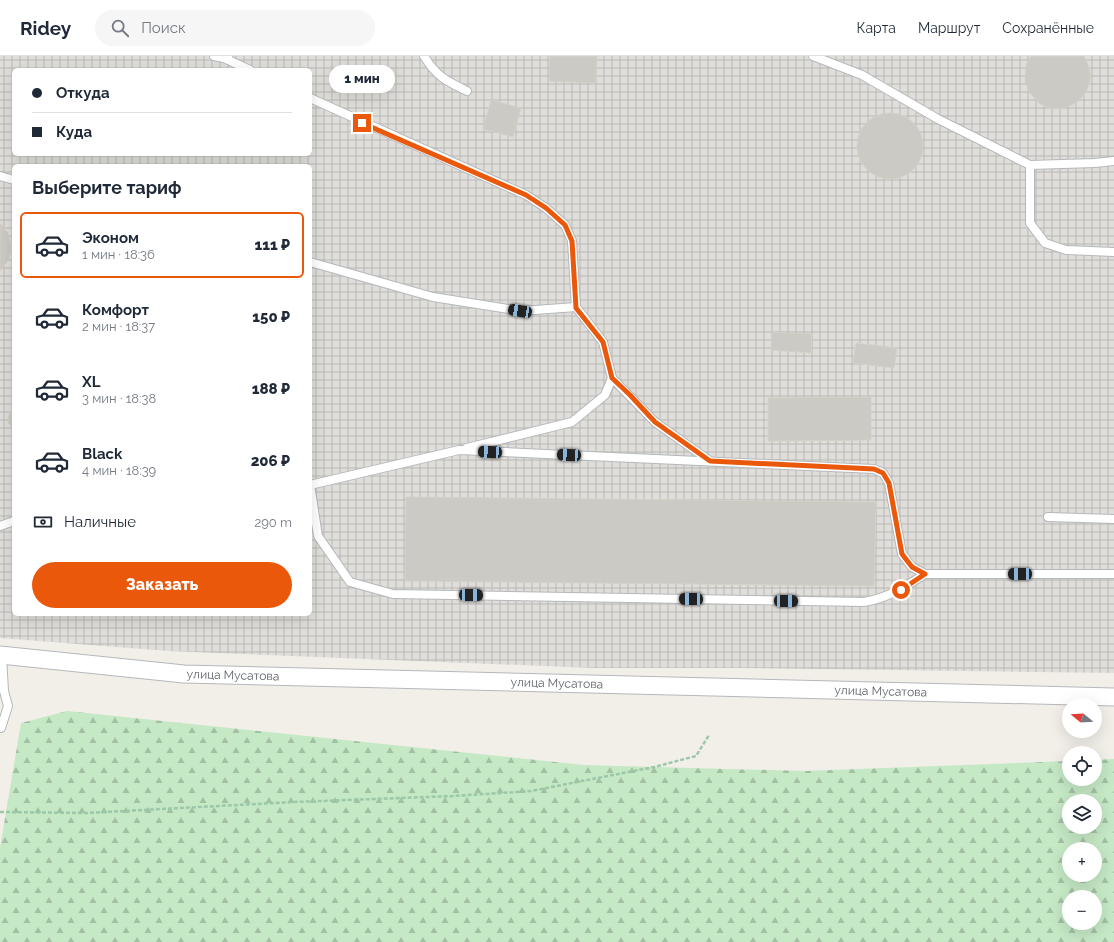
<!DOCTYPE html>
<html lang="ru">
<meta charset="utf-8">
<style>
body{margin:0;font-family:Raleway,sans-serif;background:#f6f6f7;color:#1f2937;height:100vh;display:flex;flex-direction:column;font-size:15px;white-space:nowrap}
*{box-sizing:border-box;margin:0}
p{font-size:13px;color:#747a83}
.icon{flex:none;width:22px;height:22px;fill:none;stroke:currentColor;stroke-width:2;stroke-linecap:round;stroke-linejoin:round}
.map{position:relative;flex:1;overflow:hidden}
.details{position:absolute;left:12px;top:108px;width:300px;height:452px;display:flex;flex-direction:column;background:#fff;border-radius:6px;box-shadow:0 4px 16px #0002}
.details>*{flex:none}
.top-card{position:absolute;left:12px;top:12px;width:300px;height:88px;border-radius:6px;box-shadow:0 4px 16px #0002;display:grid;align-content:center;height:88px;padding:0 20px;background:#fff}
.needle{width:26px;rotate:288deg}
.tools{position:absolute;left:1062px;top:642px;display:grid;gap:8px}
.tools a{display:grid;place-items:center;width:40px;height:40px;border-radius:50%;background:#fff;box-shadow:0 4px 16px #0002;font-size:20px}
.end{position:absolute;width:18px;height:18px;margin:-9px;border:5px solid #ea580c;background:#fff;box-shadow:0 0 0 2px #fff}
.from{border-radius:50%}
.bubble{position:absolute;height:28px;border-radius:14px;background:#fff;box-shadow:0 4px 16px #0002;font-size:13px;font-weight:800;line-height:28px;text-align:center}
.car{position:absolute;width:12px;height:24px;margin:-12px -6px;border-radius:5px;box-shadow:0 0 3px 1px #0007;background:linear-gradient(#222 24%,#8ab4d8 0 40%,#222 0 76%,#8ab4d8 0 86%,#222 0)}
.top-card b{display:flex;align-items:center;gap:14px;height:38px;font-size:15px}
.top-card b+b{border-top:1px solid #e0e1e3}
.top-card i{width:10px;height:10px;background:#1f2937}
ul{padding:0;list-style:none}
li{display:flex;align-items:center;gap:12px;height:66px;margin:0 8px 6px;padding:0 12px;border:2px solid transparent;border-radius:6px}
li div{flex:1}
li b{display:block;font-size:15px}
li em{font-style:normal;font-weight:800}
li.current{border-color:#ea580c}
li>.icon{width:36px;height:36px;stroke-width:1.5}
h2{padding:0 20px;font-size:18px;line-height:48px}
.pay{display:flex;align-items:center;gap:10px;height:44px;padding:0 20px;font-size:15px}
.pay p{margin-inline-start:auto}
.action{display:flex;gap:8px;margin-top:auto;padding:8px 20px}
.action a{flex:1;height:46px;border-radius:24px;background:#ea580c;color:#fff;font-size:16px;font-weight:800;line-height:46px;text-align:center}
header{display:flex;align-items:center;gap:24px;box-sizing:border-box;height:56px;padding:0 20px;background:#fff;border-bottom:1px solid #e0e1e3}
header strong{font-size:19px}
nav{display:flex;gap:22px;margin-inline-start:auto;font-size:14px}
.search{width:280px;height:36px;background:#f6f6f7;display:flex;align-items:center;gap:10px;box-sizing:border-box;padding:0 14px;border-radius:22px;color:#747a83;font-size:15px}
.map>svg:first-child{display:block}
.industrial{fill:url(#industrial-grid);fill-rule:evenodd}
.forest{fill:url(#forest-firs);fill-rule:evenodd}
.building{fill:#cccac5;stroke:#d6d1c6}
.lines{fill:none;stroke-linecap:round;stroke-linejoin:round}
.lane-casing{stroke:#b5b8bc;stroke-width:10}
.street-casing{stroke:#b5b8bc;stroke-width:19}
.path{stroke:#9cc7a9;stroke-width:2.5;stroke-dasharray:4 2;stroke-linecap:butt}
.lane{stroke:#fff;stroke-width:8}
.street{stroke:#fff;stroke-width:17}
.route{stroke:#ea580c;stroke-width:5}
.labels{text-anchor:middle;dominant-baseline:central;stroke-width:3;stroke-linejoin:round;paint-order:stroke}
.street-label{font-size:12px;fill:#5f6368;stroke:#fff}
</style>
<header>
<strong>Ridey</strong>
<div class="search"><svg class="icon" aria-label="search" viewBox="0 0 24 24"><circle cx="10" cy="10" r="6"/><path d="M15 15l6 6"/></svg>Поиск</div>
<nav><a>Карта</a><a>Маршрут</a><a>Сохранённые</a></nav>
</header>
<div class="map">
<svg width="1114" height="886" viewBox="0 0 1114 886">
<defs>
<pattern id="industrial-grid" width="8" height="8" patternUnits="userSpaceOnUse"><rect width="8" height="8" fill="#e0deda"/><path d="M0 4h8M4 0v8" fill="none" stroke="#b9b8b5"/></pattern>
<pattern id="forest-firs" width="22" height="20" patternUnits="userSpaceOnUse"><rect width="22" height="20" fill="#c5e8c5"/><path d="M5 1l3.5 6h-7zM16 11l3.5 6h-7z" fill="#a3c0a4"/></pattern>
</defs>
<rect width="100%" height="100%" fill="#f1efe8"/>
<!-- industrial -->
<path class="industrial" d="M0,0H1114V617L736,612H594L168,595L0,582ZM14,14H310V98H14ZM14,110H310V558H14Z"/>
<!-- forest -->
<path class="forest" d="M67,655L584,709L805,715L1069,705V723H1095V704L1114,703V886H0V792L21,667ZM1069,745H1095V771H1069ZM1069,793H1095V819H1069ZM1069,841H1095V867H1069Z"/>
<!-- building -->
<g class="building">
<path d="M550,0H597L596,27L549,25Z"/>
<path d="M1031,0H1084L1088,9L1091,21L1086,37L1077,46L1066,52L1053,53L1040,48L1029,36L1025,25L1026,9Z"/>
<path d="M491,44L521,52L513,81L483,73Z"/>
<circle cx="890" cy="90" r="33"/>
<path d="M0,167L8,177L12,192L9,203L0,215Z"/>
<path d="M772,276L812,278L811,297L771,294Z"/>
<path d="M856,287L897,292L894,312L853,307Z"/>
<path d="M871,341V384L768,385V342Z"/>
<path d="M14,351V373L9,368L8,361Z"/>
<path d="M406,441L876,446L874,530L405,525Z"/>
</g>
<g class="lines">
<defs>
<g id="lane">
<path d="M214,0L224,2"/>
<path d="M228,0L224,2L250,14"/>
<path d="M424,0C436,20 446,25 467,35"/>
<path d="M813,0L862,19L938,63L1030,109L1095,107L1114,105"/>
<path d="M310,42L526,139L546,152L565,169L572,185L576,251L603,286L612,322L605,339L572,366L467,392"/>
<path d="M1030,109V167L1045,187L1066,194L1114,196"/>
<path d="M0,120L14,124"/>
<path d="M310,206L433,241L521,255L576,251"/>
<path d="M612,322L655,366L710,405"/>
<path d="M310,429L459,394L874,413L883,417L889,427L902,498L912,511L925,518H1114"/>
<path d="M310,429L318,480L350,526L393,538L864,546C888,542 905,531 925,518"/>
<path d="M1048,461L1114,463"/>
<path d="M0,470L14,465"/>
<path d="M1,672L8,650L4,635L2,600"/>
</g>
<g id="street">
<path id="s1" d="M0,599L184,618L1114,641"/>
</g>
</defs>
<!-- lane casing -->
<use href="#lane" class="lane-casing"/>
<!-- street casing -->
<use href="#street" class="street-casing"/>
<!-- path -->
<path class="path" d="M0,756L86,757L294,746L453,740L531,735L654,711L696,700L709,679"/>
<!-- lane -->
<use href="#lane" class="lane"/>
<!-- street -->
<use href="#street" class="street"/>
</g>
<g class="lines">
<!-- route -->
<path class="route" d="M362,67L526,139L546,152L565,169L572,185L576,252L603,286L612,322L630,339L655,366L710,405L874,413L883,417L889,427L902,498L912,511L925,518L901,534"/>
</g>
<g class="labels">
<!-- street labels -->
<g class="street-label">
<text stroke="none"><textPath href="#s1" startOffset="234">улица Мусатова</textPath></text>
<text stroke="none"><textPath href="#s1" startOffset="558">улица Мусатова</textPath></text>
<text stroke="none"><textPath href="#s1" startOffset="882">улица Мусатова</textPath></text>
</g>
</g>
</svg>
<div class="tools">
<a><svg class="needle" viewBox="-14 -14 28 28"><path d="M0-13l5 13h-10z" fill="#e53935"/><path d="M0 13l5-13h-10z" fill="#747a83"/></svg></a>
<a><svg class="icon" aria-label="locate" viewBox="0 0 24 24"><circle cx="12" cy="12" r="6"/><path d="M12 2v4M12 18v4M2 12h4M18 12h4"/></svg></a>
<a><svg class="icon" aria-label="layers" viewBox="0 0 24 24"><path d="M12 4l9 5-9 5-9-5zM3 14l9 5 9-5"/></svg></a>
<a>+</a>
<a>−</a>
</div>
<i class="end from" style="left:901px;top:534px"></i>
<i class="end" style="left:362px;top:67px"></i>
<div class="bubble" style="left:329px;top:9px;width:66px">1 мин</div>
<i class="car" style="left:520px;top:255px;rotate:279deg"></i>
<i class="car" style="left:490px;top:396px;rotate:273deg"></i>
<i class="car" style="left:569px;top:399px;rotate:273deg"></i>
<i class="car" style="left:1020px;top:518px;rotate:270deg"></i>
<i class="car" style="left:471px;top:539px;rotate:91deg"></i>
<i class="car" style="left:691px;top:543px;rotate:271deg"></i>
<i class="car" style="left:786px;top:545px;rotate:91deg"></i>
<div class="top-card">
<b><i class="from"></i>Откуда</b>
<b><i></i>Куда</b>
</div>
<section class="details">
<h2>Выберите тариф</h2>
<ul>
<li class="current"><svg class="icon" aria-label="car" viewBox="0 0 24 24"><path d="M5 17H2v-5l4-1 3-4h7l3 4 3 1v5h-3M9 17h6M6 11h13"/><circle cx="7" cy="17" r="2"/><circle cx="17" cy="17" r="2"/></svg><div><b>Эконом</b><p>1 мин · 18:36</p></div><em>111 ₽</em></li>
<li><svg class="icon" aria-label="car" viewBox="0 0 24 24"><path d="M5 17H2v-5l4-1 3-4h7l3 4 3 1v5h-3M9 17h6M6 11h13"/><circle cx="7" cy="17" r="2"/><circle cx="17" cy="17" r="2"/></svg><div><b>Комфорт</b><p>2 мин · 18:37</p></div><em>150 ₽</em></li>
<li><svg class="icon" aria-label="car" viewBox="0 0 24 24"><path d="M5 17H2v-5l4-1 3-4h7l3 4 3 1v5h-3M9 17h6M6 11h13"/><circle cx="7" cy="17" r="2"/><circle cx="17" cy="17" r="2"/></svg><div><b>XL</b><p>3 мин · 18:38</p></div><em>188 ₽</em></li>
<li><svg class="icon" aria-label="car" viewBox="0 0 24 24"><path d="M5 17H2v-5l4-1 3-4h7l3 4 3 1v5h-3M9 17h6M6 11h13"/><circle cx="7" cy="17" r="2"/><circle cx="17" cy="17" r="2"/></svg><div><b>Black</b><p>4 мин · 18:39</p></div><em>206 ₽</em></li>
</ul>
<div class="pay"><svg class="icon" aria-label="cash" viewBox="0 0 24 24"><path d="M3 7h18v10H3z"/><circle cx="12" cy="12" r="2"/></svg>Наличные<p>290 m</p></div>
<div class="action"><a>Заказать</a></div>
</section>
</div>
